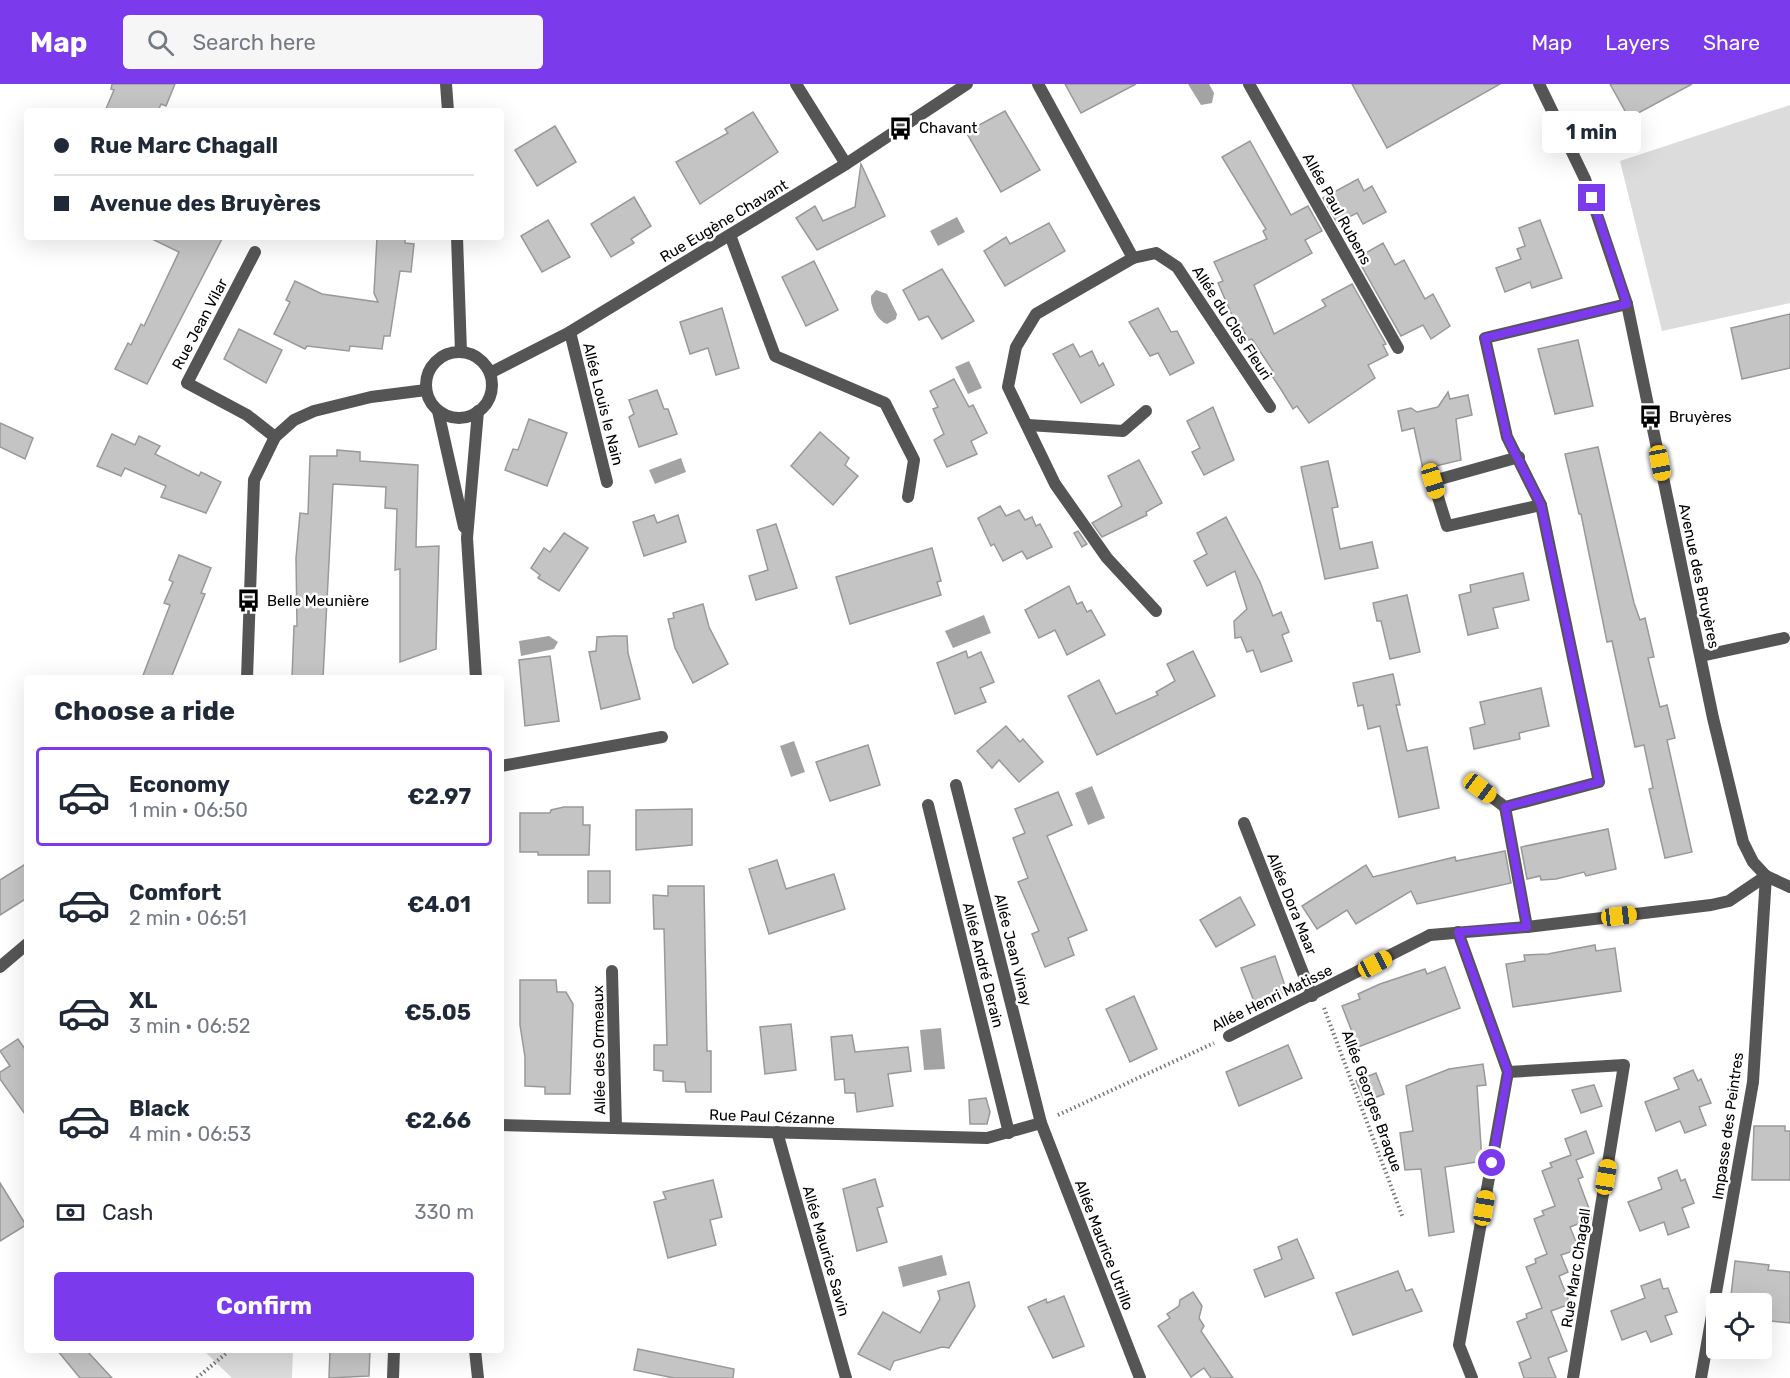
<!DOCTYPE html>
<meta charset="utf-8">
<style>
body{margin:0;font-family:Rubik,sans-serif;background:#f6f6f7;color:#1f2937;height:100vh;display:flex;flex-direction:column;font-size:22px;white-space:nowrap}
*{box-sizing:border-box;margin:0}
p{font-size:20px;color:#747a83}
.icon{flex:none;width:33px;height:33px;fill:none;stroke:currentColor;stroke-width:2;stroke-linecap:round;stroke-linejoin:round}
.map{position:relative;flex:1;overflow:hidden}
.drawer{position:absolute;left:24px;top:591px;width:480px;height:678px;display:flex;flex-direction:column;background:#fff;border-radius:6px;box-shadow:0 6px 24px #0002}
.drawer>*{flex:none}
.guide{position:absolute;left:24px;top:24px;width:480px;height:132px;border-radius:6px;box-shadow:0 6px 24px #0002;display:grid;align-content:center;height:132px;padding:0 30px;background:#fff}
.controls{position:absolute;left:1706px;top:1209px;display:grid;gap:12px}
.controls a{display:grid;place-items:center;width:66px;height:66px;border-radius:6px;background:#fff;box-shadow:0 6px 24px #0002;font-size:30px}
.end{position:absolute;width:27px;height:27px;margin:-14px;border:8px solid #7c3aed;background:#fff;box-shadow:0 0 0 3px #fff}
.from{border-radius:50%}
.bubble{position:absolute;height:42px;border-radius:6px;background:#fff;box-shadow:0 6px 24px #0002;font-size:20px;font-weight:700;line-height:42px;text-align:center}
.car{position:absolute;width:18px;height:36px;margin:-18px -9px;border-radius:8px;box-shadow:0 0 4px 2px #0007;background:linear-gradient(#f5c518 24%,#345 0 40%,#f5c518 0 76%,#345 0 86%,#f5c518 0)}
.guide b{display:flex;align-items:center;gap:21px;height:57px;font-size:22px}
.guide b+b{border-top:2px solid #e0e1e3}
.guide i{width:15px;height:15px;background:#1f2937}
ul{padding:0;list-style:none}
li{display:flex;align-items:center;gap:18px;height:99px;margin:0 12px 9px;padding:0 18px;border:3px solid transparent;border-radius:6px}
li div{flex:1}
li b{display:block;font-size:22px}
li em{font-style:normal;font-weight:700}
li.selected{border-color:#7c3aed}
li>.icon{width:54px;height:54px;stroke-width:1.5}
h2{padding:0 30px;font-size:27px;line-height:72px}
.pay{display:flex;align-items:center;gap:15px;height:66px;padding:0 30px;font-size:22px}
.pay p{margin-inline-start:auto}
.primary-button{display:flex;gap:12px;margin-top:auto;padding:12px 30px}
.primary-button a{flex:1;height:69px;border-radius:6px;background:#7c3aed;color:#fff;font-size:24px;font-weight:700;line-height:69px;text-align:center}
header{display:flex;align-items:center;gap:36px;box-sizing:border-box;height:84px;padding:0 30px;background:#7c3aed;color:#fff}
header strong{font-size:28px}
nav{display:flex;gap:33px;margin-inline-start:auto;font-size:21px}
.search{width:420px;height:54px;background:#f6f6f7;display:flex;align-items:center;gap:15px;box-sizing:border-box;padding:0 21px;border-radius:6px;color:#747a83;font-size:22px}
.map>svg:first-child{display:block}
.green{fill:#dcdcdc}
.water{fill:#a3a3a3}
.building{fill:#c4c4c4;stroke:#999;stroke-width:1.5}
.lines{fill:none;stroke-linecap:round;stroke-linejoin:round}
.path{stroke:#777;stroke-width:4;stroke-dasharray:1.5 3;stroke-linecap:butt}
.service{stroke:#555;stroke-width:12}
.minor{stroke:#555;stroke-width:12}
.tertiary{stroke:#555;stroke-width:12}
.route{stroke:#7c3aed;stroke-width:8}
.labels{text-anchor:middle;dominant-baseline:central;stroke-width:5;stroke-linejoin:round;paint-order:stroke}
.poi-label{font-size:15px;fill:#000;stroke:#fff;text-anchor:start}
.street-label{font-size:15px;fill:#000;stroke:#fff}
</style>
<header>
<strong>Map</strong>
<div class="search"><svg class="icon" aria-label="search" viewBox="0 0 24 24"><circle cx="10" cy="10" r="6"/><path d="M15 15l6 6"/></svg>Search here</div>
<nav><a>Map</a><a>Layers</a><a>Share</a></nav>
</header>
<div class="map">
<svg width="1790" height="1294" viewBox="0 0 1790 1294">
<rect width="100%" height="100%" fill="#fff"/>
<!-- green -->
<g class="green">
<path d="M1790,21V219L1662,247L1620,77Z"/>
<path d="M203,1266H293L292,1294H232Z"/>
</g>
<!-- water -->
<g class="water">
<path d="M1188,0H1209L1214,9L1212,19L1201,21Z"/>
<path d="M957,133L965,148L938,162L930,147Z"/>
<path d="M876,206L887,210L897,230L896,235L887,240C878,237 870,223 871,212Z"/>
<path d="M969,277L982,304L968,310L955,283Z"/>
<path d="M681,374L686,388L655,400L649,386Z"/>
<path d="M984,531L991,549L953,564L945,547Z"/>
<path d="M549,552L558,558L554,565L521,572L519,557Z"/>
<path d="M794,657L805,688L791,693L780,662Z"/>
<path d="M1092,702L1105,734L1088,741L1075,709Z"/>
<path d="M941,944L945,985L924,986L920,946Z"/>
<path d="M942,1171L947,1191L903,1203L898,1183Z"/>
</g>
<!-- building -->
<g class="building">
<path d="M112,0H175L166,22L161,20L158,27H105L114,6L111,5Z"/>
<path d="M1065,0H1136L1081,29Z"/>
<path d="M1352,0H1500L1387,64Z"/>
<path d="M1610,0H1692L1629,34Z"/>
<path d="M1005,27L1040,86L1001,108L966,48Z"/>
<path d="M753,28L778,68L700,120L676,78L728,49L725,45Z"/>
<path d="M555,42L576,78L537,102L515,66Z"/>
<path d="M1250,57L1291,131L1308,122L1322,147L1305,156L1312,169L1254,201L1274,250L1326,222L1322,216L1352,200L1386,260L1383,261L1388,271L1368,281L1375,294L1309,339L1297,322L1293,325L1282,307L1270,289L1273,287L1252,255L1248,256L1239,237L1235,238L1218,199L1223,197L1214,178L1267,155L1263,147L1266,145L1222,73Z"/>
<path d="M861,80L885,132L817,166L796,134L815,122L823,137L855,123Z"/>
<path d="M1358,95L1364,107L1372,102L1386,128L1363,140L1357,129L1337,139L1323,114Z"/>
<path d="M634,113L651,142L631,155L634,159L611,173L591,140Z"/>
<path d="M548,136L570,173L542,188L521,152Z"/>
<path d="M1540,136L1562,194L1532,204L1530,198L1505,208L1496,184L1521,175L1517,165L1525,162L1519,144Z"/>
<path d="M1049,139L1065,167L1005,202L984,167L1006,153L1010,160Z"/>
<path d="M148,153H223L147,300L115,285L128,259L131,261L141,240L144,242L179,168Z"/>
<path d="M377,153H405V159L414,160L411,188L400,187L390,252H384L382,265L350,262L349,267L307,262L305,265L274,250L290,218L286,216L295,197L322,210L378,218L374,209Z"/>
<path d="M1383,159L1395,181L1404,176L1425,215L1433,210L1450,242L1431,255L1423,241L1401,252L1357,174Z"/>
<path d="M814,177L838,226L806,242L782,193Z"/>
<path d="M942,185L974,237L942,255L928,232L919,236L903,206Z"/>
<path d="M722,224L739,284L716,291L708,264L690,270L680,238Z"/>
<path d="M1158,224L1171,248L1177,247L1194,279L1170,291L1158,269L1150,272L1129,238Z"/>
<path d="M1790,230V284L1742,295L1731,244Z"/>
<path d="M239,245L282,266L266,299L224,275Z"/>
<path d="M1578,256L1593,322L1555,330L1538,265Z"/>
<path d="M1073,260L1080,273L1092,267L1099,282L1103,279L1114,301L1081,319L1053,270Z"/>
<path d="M954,295L969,323L973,321L987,349L971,357L977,370L947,383L934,356L944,350L933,325L938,323L930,307Z"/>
<path d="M657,306L664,325H668L677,350L639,363L629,333L634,330L629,316Z"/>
<path d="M1448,308L1450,315L1468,311L1472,331L1456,335L1461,376L1423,385L1414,344L1402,347L1398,327L1411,324L1417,328L1438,323Z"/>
<path d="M1213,323L1234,376L1204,391L1192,368L1200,364L1187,337Z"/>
<path d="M529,335L567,349L547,402L505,386L513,365L518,366Z"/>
<path d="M0,339L33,354L25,375L0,363Z"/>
<path d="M820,348L849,374L845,381L858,392L833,421L791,382Z"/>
<path d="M112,350L135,361L139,352L160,362L155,370L199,392L201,388L221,398L206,429L161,413L166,402L125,384L121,392L97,382Z"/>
<path d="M1598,363L1634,519L1640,536L1645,534L1654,573L1648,574L1660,623L1667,621L1675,654L1667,656L1692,768L1665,774L1649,705L1653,704L1644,661L1635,663L1612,557L1607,558L1581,430H1579L1565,370Z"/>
<path d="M337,366L360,368V377L418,381L416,463L439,462L436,565L400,578V485L395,486L397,425L385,424L386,403L333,400L323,594H292L294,542H297L296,474L300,429L308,430L310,372H337Z"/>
<path d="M1139,376L1162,419L1146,428L1147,431L1102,453L1092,439L1122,422L1108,392Z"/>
<path d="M1328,377L1338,423L1332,424L1340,465L1372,458L1378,484L1325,495L1301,383Z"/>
<path d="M1000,422L1006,432L1019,426L1025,436L1032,433L1036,442L1040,440L1052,463L1027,475L1022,467L1003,477L994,460L991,462L978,434Z"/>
<path d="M654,431L657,439L678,431L686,458L644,472L633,438Z"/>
<path d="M1226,433L1260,498L1273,532L1281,528L1289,548L1282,551L1292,577L1261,588L1253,566L1247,568L1241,553L1235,554L1234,537L1247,525L1235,487L1207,502L1194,477L1207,470L1197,449Z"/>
<path d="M776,440L797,504L756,516L749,492L768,486L757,446Z"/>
<path d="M1078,447L1087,460L1082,463L1074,449Z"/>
<path d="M564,449L588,464L559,507L538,494L540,491L531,484L544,464L550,468Z"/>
<path d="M932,464L941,497L937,498L941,511L850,540L836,493Z"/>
<path d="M179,471L211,484L201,509L205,510L171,594H142L170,521L164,519L173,498L169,496Z"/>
<path d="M1523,489L1529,516L1493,524L1498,544L1468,551L1459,511L1471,508L1470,501Z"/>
<path d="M1069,502L1077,520L1082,518L1087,528L1091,526L1105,551L1067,571L1055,546L1039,554L1025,526Z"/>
<path d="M1407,511L1420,568L1390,575L1381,537H1377L1373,519Z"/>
<path d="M703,520L709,543L728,580L693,599L675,564L668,535L674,534L673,529Z"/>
<path d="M613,552H627L628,569L640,615L601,625L589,568L596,567L597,553Z"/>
<path d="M966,567L968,574L981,568L994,598L980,604L986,618L955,630L937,579Z"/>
<path d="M1193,567L1215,612L1097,671L1068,612L1099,596L1116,630L1158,611L1156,608L1175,597L1167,580Z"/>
<path d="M550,572L559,637L525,642L519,576Z"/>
<path d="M1393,590L1400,621H1396L1407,667L1427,663L1439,724L1399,733L1380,642L1368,645L1363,621L1358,622L1353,599Z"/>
<path d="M1541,604L1549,642L1519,649L1520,655L1474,665L1470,644L1485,640L1480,618Z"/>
<path d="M1006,642L1020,658L1023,655L1043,678L1019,698L999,676L992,684L977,667Z"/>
<path d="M868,661L880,701L830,717L816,678Z"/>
<path d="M1058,708L1072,741L1047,752L1087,846L1068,854L1074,871L1045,883L1032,850L1039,847L1018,798L1028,794L1013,754L1025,749L1015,725Z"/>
<path d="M564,723H583V741H590L589,771H538V768H520V729H550L551,726Z"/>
<path d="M692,725V761L636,766V726Z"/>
<path d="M1608,745L1616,785L1586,792L1584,788L1556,795L1541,796L1540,792L1527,795L1521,763Z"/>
<path d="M1505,767L1511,799L1417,820L1411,807L1356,840L1347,826L1317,845L1302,822L1366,781L1373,793L1455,773L1456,777Z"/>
<path d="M777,776L786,805L834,790L845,825L769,850L749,785Z"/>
<path d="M27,779V814L0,831V796Z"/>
<rect x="588" y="787" width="22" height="32"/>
<path d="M668,802H704L707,967H711V1008H686L685,998L663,997V987L654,986V961H667L664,845H654L653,811L668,812Z"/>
<path d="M1240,813L1255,841L1216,863L1200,836Z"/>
<path d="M1595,861L1596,867L1615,864L1621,907L1513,923L1506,880L1525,877L1524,871L1548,870Z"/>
<path d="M1275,872L1287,908L1255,920L1241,884Z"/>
<path d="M1445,883L1460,924L1358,963L1342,922L1360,915L1358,910L1380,900L1425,885L1427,890Z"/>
<path d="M520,896H556L557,908H566L573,920L570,1010H545V1003L525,1002V973L520,941Z"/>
<path d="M1134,912L1157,965L1130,978L1106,925Z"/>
<path d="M791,940L796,986L765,990L760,943Z"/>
<path d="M852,951L855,968L908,963L911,987L888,990L893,1022L857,1028L855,1009H845L844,995L835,996L831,953Z"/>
<path d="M18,955L27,968V1033L0,995V988L10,982L0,967Z"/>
<path d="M1288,961L1302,994L1239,1022L1226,988Z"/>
<path d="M1483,980L1486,1001L1477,1002L1482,1077L1445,1083L1454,1148L1429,1152L1421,1085L1405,1086L1400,1049L1413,1047L1406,1002L1449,985Z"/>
<path d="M1693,986L1698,997L1701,995L1711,1019L1699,1023L1706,1041L1685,1049L1680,1037L1656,1047L1645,1018L1679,1005L1674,994Z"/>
<path d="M1376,989L1384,1010L1365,1018L1356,997Z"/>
<path d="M1594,1001L1602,1022L1581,1029L1572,1006Z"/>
<path d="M986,1014L990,1028L987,1040H970L969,1016Z"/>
<path d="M1754,1042H1785V1047H1790V1096H1752Z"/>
<path d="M1586,1047L1594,1069L1576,1076L1583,1093L1578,1095L1591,1130V1135L1570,1143L1579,1165L1561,1171L1568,1188L1559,1192L1570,1220L1551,1227L1567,1267L1548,1274L1556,1294H1524L1519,1279L1531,1274L1517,1238L1527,1234L1526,1230L1542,1224L1526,1183L1536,1179L1535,1175L1547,1170L1534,1135L1544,1131L1542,1127L1555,1122L1542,1087L1552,1083L1550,1079L1571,1071L1565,1055Z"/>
<path d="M1677,1086L1681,1097L1685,1095L1694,1119L1682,1124L1689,1143L1668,1151L1664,1138L1640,1147L1628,1118L1662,1105L1658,1094Z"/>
<path d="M875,1095L883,1122L877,1124L887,1158L857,1167L843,1105Z"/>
<path d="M713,1096L722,1133L710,1136L716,1161L668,1174L654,1118L666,1115L663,1108Z"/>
<path d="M0,1099L26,1141L0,1157Z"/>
<path d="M1297,1155L1314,1194L1265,1213L1254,1186L1282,1175L1278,1163Z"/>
<path d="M1735,1177L1769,1181L1768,1186L1790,1188V1239L1761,1236V1220H1730Z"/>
<path d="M1398,1187L1406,1207L1412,1205L1422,1227L1353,1251L1336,1209Z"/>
<path d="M1660,1195L1663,1205L1668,1204L1677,1228L1665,1232L1672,1250L1651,1258L1646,1247L1622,1256L1611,1227L1645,1214L1641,1202Z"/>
<path d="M969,1198L975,1222L949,1264L942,1263L894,1277L890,1286L858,1270L883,1228L920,1249L940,1215L938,1207Z"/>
<path d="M1193,1208L1202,1222L1199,1234L1204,1242L1201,1247L1233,1294H1211L1204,1284L1191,1293L1158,1242L1170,1234L1167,1230L1179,1222L1180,1216Z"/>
<path d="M1064,1212L1084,1262L1053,1274L1028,1223L1046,1215L1047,1219Z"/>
<path d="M638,1265L734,1285L733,1294H674L634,1286Z"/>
<path d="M57,1266H86L112,1294H80Z"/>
<path d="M330,1266H370L369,1292L329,1294Z"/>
</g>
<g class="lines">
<!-- path -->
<g class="path">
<path d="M1324,924L1403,1134"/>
<path d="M1058,1031L1214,959"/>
<path d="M197,1294L230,1266"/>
</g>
<!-- service -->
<g class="service">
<path d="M1249,0L1398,264"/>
<path d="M255,168L187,299L247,331L275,353"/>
<path d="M1133,174L1156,169L1177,183L1270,323"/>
<path d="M1519,373L1433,397L1447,442L1541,421"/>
<path d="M1701,572L1784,554"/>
<path d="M928,721L1009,1049"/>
<path d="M1244,739L1312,912"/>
<path d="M1229,952L1430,851"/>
</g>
<!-- minor -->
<g class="minor">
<path d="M796,0L846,80"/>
<path d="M1038,0L1133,174L1036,230L1016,263L1008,303L1055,400L1107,474L1156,527"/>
<path d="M1539,0L1585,95L1627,220L1713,634L1743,758L1753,778L1766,792L1790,803"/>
<path d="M730,151L775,272L885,319L914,376L908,413"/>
<path d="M570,248L607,398"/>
<path d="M490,289L570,248L846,80L967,0"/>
<path d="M1028,341L1123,347L1146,327"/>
<path d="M247,594L254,396L275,353L294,336L314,327L371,313L426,306"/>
<path d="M501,682L662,653"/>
<path d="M956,701L1041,1039L1140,1294"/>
<path d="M1480,704L1505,723L1599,698L1541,421L1507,353L1485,254L1627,220"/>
<path d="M1505,723L1527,843"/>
<path d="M1458,848L1508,988L1459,1261L1472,1294"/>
<path d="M1430,851L1527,843L1711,821L1729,817L1766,792"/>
<path d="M0,883L27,860"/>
<path d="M612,887L616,1044"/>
<path d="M1508,988L1624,981L1573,1294"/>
<path d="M501,1041L987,1054L1041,1039"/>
<path d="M777,1048L846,1294"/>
<path d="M393,1294L394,1266"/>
<path d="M1701,1294L1753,998L1766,792"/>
</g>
<!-- tertiary -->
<g class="tertiary">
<path d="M446,0L448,27"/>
<path d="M457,153L461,268"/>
<circle cx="459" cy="301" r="33"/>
<path d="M438,327L464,443"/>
<path d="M476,594L467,454L478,327"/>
<path d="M475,1266L478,1294"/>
</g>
</g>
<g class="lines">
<!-- route -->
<path class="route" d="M1492,1079L1508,988L1458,848L1527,843L1505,723L1599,698L1541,421L1507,353L1485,254L1627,220L1592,114"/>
</g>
<!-- icons -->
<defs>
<symbol id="bus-bare" viewBox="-9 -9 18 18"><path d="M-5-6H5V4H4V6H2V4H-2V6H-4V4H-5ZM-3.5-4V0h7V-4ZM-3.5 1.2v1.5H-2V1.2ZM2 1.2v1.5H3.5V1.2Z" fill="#000" stroke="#fff" stroke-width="2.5" paint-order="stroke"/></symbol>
</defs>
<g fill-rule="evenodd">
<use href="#bus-bare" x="884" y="28" width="33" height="33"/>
<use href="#bus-bare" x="1634" y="316" width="33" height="33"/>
<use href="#bus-bare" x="232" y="500" width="33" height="33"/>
</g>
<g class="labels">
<!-- poi labels -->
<g class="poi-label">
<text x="919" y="44">Chavant</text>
<text x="1669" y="333">Bruyères</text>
<text x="267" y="517">Belle Meunière</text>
</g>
<!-- street labels -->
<g class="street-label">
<text transform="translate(1337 125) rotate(61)">Allée Paul Rubens</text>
<text transform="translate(724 137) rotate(-31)">Rue Eugène Chavant</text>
<text transform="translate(1232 239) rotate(57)">Allée du Clos Fleuri</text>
<text transform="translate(200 240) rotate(-62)">Rue Jean Vilar</text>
<text transform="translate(603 320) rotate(76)">Allée Louis le Nain</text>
<text transform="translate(1699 492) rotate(78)">Avenue des Bruyères</text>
<text transform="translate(1292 820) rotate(68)">Allée Dora Maar</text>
<text transform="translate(1013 866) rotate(76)">Allée Jean Vinay</text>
<text transform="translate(983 881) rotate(76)">Allée André Derain</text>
<text transform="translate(1272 914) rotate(-26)">Allée Henri Matisse</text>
<text transform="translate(599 966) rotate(-91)">Allée des Ormeaux</text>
<text transform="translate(1372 1017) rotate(70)">Allée Georges Braque</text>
<text transform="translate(772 1033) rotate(2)">Rue Paul Cézanne</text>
<text transform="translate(1728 1042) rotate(-82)">Impasse des Peintres</text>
<text transform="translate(1104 1161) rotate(69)">Allée Maurice Utrillo</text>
<text transform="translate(826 1167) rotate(74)">Allée Maurice Savin</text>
<text transform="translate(1576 1184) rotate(-81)">Rue Marc Chagall</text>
</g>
</g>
</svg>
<div class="controls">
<a><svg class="icon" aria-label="locate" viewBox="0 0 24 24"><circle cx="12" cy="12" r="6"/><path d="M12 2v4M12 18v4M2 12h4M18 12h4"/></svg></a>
</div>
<i class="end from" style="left:1492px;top:1079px"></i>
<i class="end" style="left:1592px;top:114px"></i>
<div class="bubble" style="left:1542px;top:27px;width:99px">1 min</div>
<i class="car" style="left:1660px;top:379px;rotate:169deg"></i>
<i class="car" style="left:1433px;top:397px;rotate:163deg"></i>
<i class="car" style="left:1480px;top:704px;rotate:127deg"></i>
<i class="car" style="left:1619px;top:832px;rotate:83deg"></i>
<i class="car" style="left:1375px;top:880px;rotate:62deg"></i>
<i class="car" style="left:1606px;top:1093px;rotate:10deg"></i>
<i class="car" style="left:1484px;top:1124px;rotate:10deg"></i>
<div class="guide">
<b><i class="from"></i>Rue Marc Chagall</b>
<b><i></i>Avenue des Bruyères</b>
</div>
<section class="drawer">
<h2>Choose a ride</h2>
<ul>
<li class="selected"><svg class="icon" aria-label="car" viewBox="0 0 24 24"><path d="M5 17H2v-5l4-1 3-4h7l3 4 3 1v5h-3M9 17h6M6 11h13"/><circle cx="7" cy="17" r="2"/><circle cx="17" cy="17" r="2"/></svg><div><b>Economy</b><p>1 min · 06:50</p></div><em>€2.97</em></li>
<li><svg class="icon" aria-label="car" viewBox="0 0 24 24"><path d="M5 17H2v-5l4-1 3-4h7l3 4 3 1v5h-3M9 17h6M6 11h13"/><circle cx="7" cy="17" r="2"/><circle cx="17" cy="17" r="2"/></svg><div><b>Comfort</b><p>2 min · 06:51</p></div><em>€4.01</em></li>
<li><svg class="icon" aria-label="car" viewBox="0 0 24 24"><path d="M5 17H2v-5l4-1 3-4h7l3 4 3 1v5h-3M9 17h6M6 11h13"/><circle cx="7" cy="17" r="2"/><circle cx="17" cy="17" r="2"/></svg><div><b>XL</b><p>3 min · 06:52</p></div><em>€5.05</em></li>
<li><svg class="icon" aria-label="car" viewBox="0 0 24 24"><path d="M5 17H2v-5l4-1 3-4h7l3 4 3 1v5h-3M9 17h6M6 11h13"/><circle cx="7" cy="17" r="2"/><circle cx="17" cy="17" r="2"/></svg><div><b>Black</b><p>4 min · 06:53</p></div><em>€2.66</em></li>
</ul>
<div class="pay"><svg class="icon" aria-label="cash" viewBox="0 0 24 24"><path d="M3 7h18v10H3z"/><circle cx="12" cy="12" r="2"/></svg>Cash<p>330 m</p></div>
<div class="primary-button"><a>Confirm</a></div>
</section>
</div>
